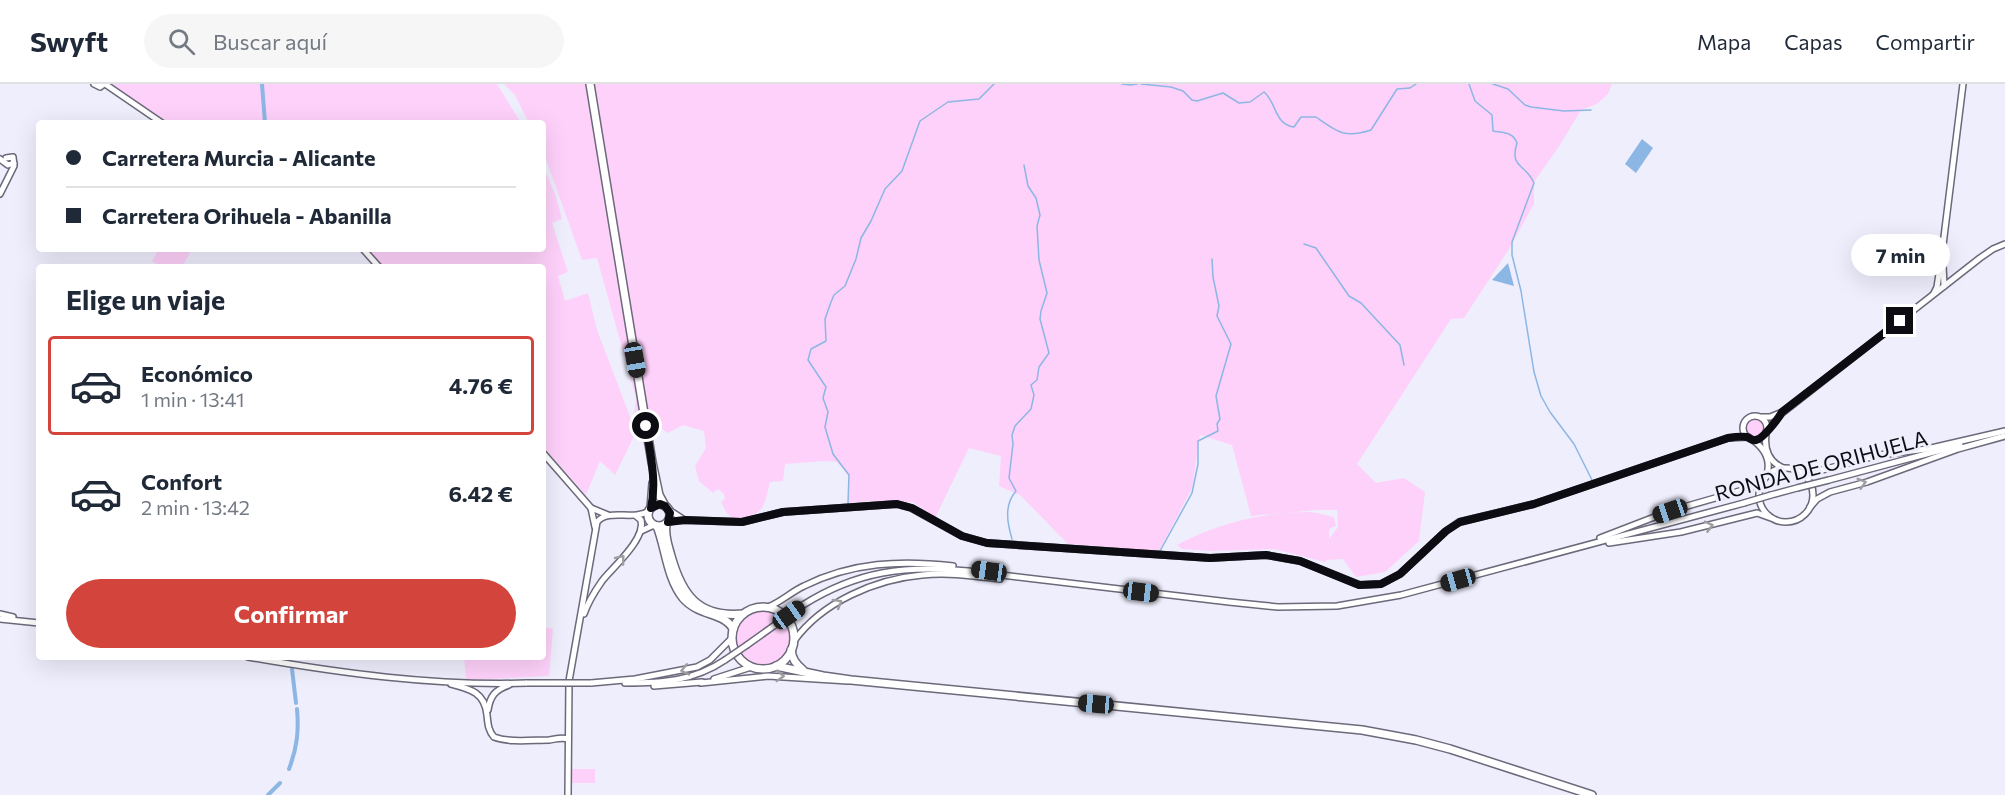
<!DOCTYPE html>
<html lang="es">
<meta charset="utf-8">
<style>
body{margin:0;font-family:Commissioner,sans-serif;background:#f6f6f7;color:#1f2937;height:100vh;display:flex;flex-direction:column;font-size:22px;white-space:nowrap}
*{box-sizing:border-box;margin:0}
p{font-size:20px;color:#747a83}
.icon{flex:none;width:33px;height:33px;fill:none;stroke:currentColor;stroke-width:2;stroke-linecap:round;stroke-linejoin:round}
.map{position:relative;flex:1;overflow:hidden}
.side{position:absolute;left:36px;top:180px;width:510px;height:396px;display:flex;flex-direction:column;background:#fff;border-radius:6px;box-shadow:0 6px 24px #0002}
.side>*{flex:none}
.hud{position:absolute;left:36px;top:36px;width:510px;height:132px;border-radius:6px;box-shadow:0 6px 24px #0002;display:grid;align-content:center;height:132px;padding:0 30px;background:#fff}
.end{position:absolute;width:27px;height:27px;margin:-14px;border:8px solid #0c0c12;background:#fff;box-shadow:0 0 0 3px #fff}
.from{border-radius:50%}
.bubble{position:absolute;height:42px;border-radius:21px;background:#fff;box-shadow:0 6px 24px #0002;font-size:20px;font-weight:700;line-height:42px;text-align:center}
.car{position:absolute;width:18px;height:36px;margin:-18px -9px;border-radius:8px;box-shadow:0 0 4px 2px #0007;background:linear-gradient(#222 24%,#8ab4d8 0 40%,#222 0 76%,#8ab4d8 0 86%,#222 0)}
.hud b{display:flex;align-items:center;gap:21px;height:57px;font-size:22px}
.hud b+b{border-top:2px solid #e0e1e3}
.hud i{width:15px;height:15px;background:#1f2937}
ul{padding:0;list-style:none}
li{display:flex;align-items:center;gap:18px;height:99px;margin:0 12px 9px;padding:0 18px;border:3px solid transparent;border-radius:6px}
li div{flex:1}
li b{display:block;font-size:22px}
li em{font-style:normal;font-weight:700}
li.active{border-color:#d3453c}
li>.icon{width:54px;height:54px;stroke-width:1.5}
h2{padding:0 30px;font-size:27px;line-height:72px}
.cta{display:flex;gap:12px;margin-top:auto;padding:12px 30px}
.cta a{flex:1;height:69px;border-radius:36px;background:#d3453c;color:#fff;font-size:24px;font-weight:700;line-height:69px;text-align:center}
header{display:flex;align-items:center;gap:36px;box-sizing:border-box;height:84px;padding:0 30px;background:#fff;border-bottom:2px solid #e0e1e3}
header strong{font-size:28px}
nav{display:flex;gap:33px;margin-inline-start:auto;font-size:21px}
.search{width:420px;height:54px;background:#f6f6f7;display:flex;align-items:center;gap:15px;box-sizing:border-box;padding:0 21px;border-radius:33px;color:#747a83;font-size:22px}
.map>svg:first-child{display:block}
.green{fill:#fed1fa}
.water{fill:#8cb6e3}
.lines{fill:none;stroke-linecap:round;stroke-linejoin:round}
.stream{stroke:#8cb6e3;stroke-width:1.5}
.canal{stroke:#8cb6e3;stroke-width:4}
.secondary-casing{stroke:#6b697a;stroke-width:8}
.highway-casing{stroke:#6b697a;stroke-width:10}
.secondary{stroke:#fff;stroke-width:5}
.highway{stroke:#fff;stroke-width:7}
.secondary-bridge-casing{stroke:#6b697a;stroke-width:8;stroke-linecap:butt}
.secondary-bridge{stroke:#fff;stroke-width:5}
.oneway{stroke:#9e9ea0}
.route{stroke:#0c0c12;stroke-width:8}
.labels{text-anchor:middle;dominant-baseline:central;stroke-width:6;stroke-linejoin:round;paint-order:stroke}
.street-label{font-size:21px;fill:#0c0c12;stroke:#efeefd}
</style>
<header>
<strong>Swyft</strong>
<div class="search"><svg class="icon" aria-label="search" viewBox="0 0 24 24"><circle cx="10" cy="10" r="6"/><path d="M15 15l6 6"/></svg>Buscar aquí</div>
<nav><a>Mapa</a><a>Capas</a><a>Compartir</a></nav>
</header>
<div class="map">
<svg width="2005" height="711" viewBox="0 0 2005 711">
<rect width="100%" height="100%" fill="#efeefd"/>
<!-- green -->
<g class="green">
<path d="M112,0H497L521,39H166Z"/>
<path d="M504,0H587L647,362L644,363L634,333L636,314L597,174L582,176L543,67V39H529L515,11Z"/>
<path d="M594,0H1612L1608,10L1597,20L1581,26L1560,61L1534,98V120L1509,165L1464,234L1451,235L1357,380L1376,399L1404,394L1425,408L1419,457L1385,488L1356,493L1343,475L1327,476L1325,478L1274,465L1211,467L1182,465L1177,461C1215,440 1263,428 1307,428C1315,428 1325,431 1334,433L1336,442L1329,445V455L1338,443L1337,426H1317L1251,432L1232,361L1200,351L1192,404L1159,467L1068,460L1020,411L999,402L1001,372L969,364L935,434L913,418L872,417L849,419V392L837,378L827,377L785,380L783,397L770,398C764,424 763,434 732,434L726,428L721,418L725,415L724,410L718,405L713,409L699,397L695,382L706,364L704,347L683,341L668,349L650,337Z"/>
<path d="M543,82L556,112L562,135L552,139L568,188L558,192L565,217L588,209L597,246L636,348L615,391L600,377L586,411L543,363V183H381L364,165H543Z"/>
<path d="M159,165H188L191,167L182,183H161L152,177Z"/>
<circle cx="1755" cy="344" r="9"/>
<path d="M763,526L774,529L781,533L738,564C732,545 743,529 763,526Z"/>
<path d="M785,538C804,569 764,598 741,570Z"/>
<path d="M543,543L553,545L549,592L466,596L464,573H543Z"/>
<rect x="572" y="685" width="23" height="14"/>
</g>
<!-- water -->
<g class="water">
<path d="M1642,55L1653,64L1636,89L1625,80Z"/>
<path d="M1508,179L1514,202L1492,196Z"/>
</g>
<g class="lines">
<!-- stream -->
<g class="stream">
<path d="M1122,0L1130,1L1137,0"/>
<path d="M1141,0L1171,3L1183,7L1192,16L1197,17L1223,9L1239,19L1250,18L1264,8C1277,19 1274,40 1294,43L1301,33H1316C1336,47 1344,55 1371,46L1397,5L1410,4L1416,0"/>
<path d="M1469,0L1475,17L1492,31L1493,47C1504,49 1513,48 1517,59C1509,84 1526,80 1534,99L1512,158V171L1521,207L1534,288L1541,312L1550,328L1574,360L1592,396"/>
<path d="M1493,0L1508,5L1525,21L1531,23L1564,27L1591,26"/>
<path d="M1304,160L1316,164L1349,212L1361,219L1400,261L1404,281"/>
<path d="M848,419L849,391L833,370L825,343L828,328L823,314L826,303L808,276L811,265L826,257L825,235L831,218L834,211L845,202L856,175L861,154L871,137L885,105L902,87L920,37L948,18L979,15L994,0"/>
<path d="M1012,455C1007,438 1004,421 1016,407L1009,394L1013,360L1012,351L1015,342L1031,325L1034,311L1031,301L1037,296L1039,283L1049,269L1040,235L1041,227L1047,209L1039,176L1037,142L1040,131L1036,114L1028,102L1024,81"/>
<path d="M1160,467L1192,409L1198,380V357L1218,347L1217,340L1220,335L1216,312L1231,260L1217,232L1219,222L1213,193L1212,175"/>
</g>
<!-- canal -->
<g class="canal">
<path d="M262,0L265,39"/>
<path d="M290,573L291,575"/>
<path d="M292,585L296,619"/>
<path d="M289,685C297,664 299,647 297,625"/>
<path d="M268,711L280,699"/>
</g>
<defs>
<g id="secondary">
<path d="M94,0L100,3L104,0"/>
<path d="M105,0L162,39"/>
<path d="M0,75L8,81L14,79"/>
<path d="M0,110L14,82L13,73L6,74"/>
<path d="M363,165L379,183"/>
<path d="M1943,181L1944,202"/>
<path d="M1934,209L1937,203L1941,177L1963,0"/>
<circle cx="1755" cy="344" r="12"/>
<path d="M1762,333H1770L1780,329"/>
<path d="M1767,346L1782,329L1980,174L1993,165L2005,160"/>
<path d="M1766,351C1764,365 1769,378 1783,384"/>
<path d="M1754,357C1765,365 1771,377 1767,390"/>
<path d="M543,369L591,424L608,431"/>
<circle cx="1786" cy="411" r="27"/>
<path d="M1799,388L1811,389L1879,371L1927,365L2005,347"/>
<path d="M1829,396L1960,361"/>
<path d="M1771,411L1797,404"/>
<path d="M1810,423L1817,415L1830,408L1867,398L1958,365L2005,352"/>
<path d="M591,424L595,443"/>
<path d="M669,426L683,435"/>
<path d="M668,438L679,436L742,438L783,428L897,420L911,424L962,452L987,459L1210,474L1266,471L1300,477L1360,501L1381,500L1400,490L1446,447L1459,438L1534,420L1728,354L1748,353"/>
<path d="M641,447L654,441"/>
<path d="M1600,454L1670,427L1750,404L1764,395"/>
<path d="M1609,459L1681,448L1757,429L1771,434"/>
<path d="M803,521C857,487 905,481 968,487L1229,518L1278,523L1337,522L1401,511L1744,419"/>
<path d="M768,523C781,518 791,508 804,502C852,478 901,476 953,482"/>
<path d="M0,530L13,533"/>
<path d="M584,530C588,518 595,507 602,497C613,483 646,455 641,436L636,432"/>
<path d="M0,535L39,539"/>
<path d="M794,557C822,518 876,495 922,491C948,488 974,492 1000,495"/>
<path d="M747,561L775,541"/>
<path d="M248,573C340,589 433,602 527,599"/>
<path d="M714,595L751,583"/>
<path d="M591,599L635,595L697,583L710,576L732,554"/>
<path d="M625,599C662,599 694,597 725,576"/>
<path d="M701,599L768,592L848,597"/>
<path d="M451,600C471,605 485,609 487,631C488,640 488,646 494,653C510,659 532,656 549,656C556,655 561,653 568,655"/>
<path d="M654,602L702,598"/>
<path d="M488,626C490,612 495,606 509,601"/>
<path d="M568,711L569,597L597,438C608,424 633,437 649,427"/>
</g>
<g id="highway">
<path d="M590,0L652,378L659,411L665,422"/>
<circle cx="659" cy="431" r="11"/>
<path d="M651,424L653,399"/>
<path d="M666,440C664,451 668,461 671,472C682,511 698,534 743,530"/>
<path d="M657,442C666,465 667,494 683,514C698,532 726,529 733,545"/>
<circle cx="763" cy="554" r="31"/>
<path d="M791,566C792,575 796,580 803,586"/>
<path d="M776,582L823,592L851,596L1362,646L1416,656L1450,665L1592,711"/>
</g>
</defs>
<!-- secondary casing -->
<use href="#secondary" class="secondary-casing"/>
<!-- highway casing -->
<use href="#highway" class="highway-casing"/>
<!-- secondary -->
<use href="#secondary" class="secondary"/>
<!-- highway -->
<use href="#highway" class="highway"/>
<defs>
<g id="secondary-bridge">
<path d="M1797,404L1829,396"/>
<path d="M1744,419L1771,411"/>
<path d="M775,541L803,521"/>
<path d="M725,576L747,561"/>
<path d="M527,599H591"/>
</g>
</defs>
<!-- secondary-bridge casing -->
<use href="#secondary-bridge" class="secondary-bridge-casing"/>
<!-- secondary-bridge -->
<use href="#secondary-bridge" class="secondary-bridge"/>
</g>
<!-- one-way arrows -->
<defs><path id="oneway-chevron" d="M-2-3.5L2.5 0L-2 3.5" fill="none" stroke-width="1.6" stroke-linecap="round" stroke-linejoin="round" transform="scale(1.5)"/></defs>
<g class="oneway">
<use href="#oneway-chevron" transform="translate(1862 399) rotate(-16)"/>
<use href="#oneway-chevron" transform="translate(1709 442) rotate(-14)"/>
<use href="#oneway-chevron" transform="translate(621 475) rotate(-50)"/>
<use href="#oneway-chevron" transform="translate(838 519) rotate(-31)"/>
<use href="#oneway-chevron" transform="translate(685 586) rotate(168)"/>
<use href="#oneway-chevron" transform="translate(780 592) rotate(4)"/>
</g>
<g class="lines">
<!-- route -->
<path class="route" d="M646,342C650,369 657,397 651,424L660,420L665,422L670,429L668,438L685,436L742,438L783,428L897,420L912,424L962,452L987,459L1210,474L1266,471L1300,477L1359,501L1381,500L1400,490L1446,447L1460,438L1534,420L1728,354C1734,353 1741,352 1747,353C1753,355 1751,357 1756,356C1763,355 1778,335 1782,328L1900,237"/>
</g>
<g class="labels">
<!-- street labels -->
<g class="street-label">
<text transform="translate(1821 381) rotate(-15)">RONDA DE ORIHUELA</text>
</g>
</g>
</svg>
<i class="end from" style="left:646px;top:342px"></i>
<i class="end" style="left:1900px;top:237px"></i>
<div class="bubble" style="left:1851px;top:150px;width:99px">7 min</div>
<i class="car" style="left:635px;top:276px;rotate:170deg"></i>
<i class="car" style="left:1670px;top:427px;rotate:251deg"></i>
<i class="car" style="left:989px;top:487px;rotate:278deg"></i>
<i class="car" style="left:1458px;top:496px;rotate:254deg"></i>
<i class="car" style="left:1141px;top:508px;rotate:97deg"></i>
<i class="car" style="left:789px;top:531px;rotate:55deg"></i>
<i class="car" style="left:1096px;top:620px;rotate:275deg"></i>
<div class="hud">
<b><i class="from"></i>Carretera Murcia - Alicante</b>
<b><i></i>Carretera Orihuela - Abanilla</b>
</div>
<section class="side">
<h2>Elige un viaje</h2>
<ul>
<li class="active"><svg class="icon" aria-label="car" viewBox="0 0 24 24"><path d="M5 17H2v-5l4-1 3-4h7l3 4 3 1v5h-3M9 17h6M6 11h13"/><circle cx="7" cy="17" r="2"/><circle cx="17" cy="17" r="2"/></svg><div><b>Económico</b><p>1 min · 13:41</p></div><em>4.76 €</em></li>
<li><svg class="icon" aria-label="car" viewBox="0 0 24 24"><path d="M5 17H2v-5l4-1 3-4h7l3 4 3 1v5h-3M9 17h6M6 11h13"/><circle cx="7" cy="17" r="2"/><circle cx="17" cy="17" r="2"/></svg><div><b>Confort</b><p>2 min · 13:42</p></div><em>6.42 €</em></li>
</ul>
<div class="cta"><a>Confirmar</a></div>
</section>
</div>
